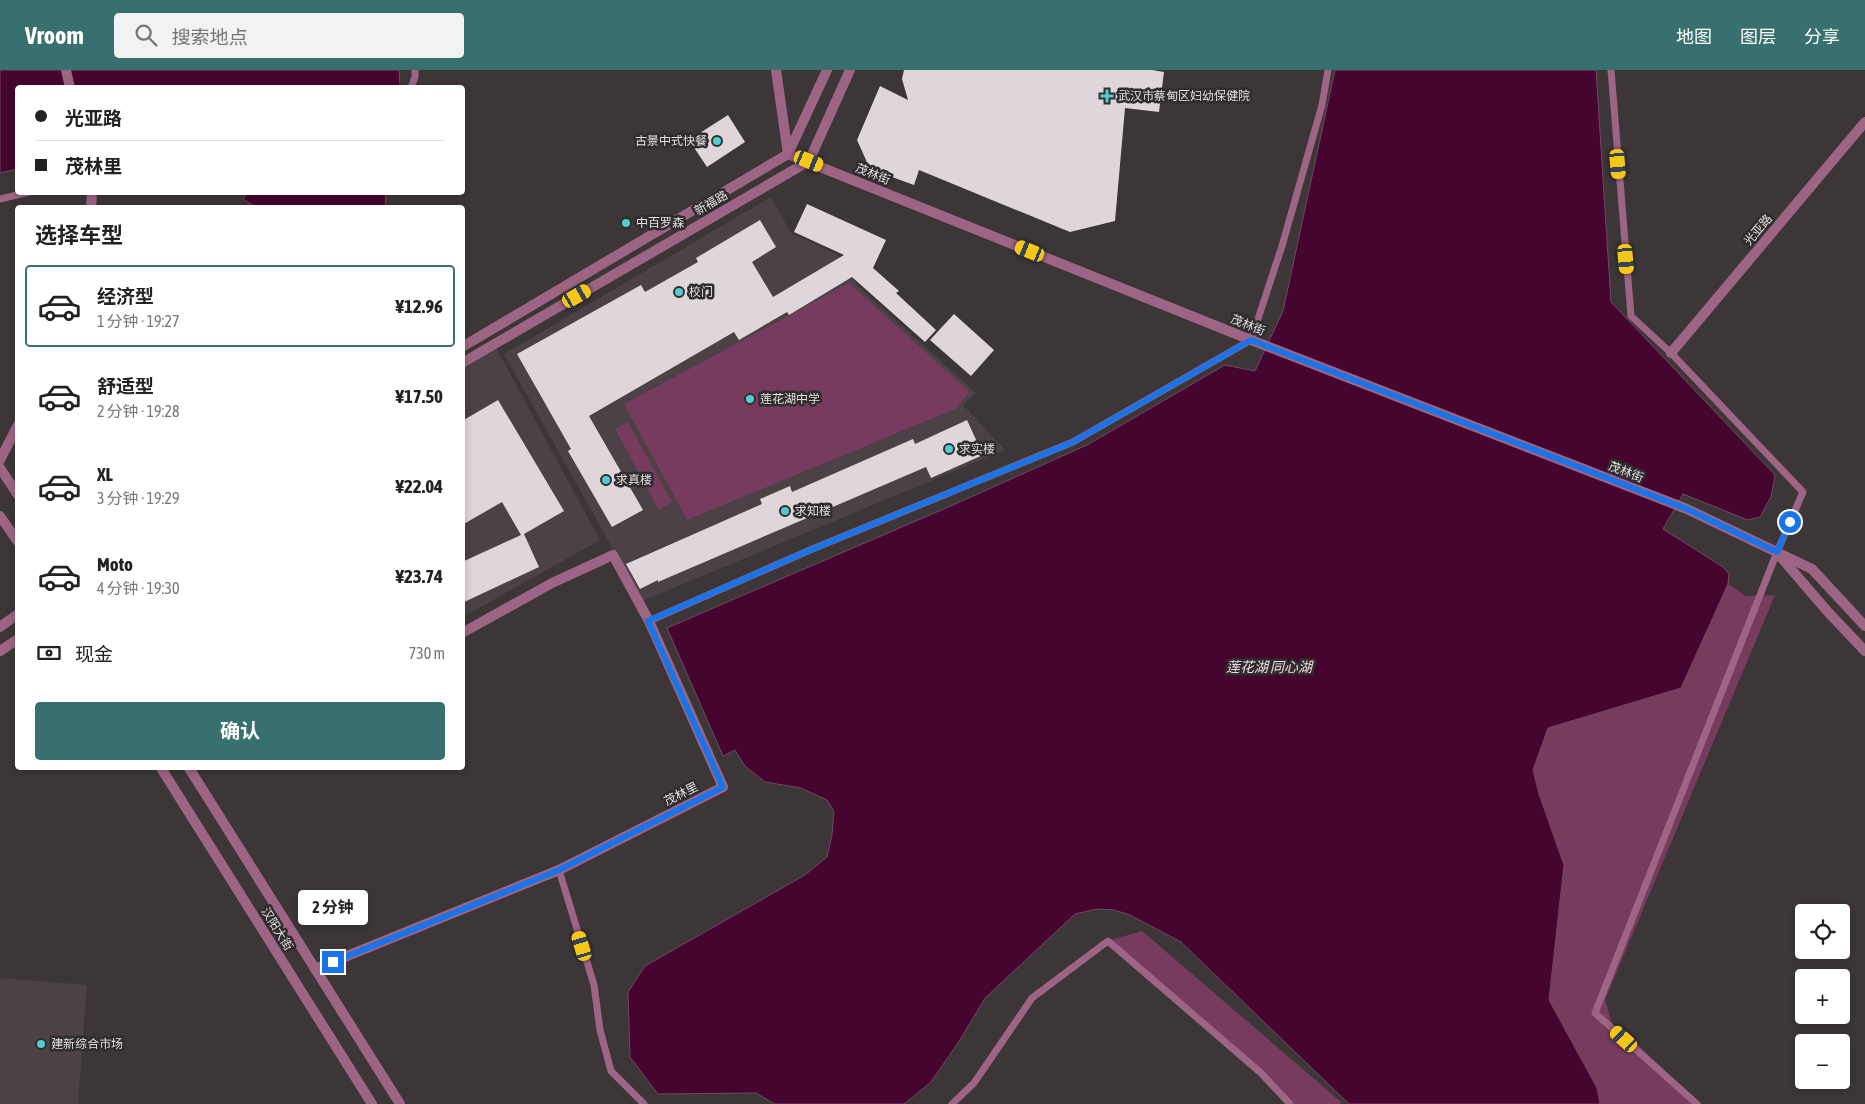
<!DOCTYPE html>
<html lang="zh">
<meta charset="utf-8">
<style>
body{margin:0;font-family:"Asap Condensed","Noto Sans SC",sans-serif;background:#f2f2f2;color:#222;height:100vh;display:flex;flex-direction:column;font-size:19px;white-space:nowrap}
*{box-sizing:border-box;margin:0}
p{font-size:16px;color:#767676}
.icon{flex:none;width:28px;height:28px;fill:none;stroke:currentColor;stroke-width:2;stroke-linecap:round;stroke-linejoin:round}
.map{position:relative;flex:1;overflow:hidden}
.drawer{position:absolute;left:15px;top:135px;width:450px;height:565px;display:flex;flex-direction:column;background:#fff;border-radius:5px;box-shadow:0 2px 8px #0003}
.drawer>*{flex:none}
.top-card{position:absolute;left:15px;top:15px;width:450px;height:110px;border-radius:5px;box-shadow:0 2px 8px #0003;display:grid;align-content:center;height:110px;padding:0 20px;background:#fff}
.controls{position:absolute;left:1795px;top:834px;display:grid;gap:10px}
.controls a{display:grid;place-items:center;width:55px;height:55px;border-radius:5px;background:#fff;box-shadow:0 2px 8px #0003;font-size:25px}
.end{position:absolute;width:22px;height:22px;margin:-11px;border:6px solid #1a73e8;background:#fff;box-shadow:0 0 0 2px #fff}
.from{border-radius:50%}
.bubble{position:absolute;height:35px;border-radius:5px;background:#fff;box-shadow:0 2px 8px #0003;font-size:16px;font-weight:700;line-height:35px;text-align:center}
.car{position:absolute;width:15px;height:30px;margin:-15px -8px;border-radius:6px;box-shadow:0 0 4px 1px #0007;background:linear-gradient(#f5c518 24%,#345 0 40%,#f5c518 0 76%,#345 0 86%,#f5c518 0)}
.top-card b{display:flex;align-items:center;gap:18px;height:48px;font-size:19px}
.top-card b+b{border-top:1px solid #e0e0e0}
.top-card i{width:12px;height:12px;background:#222}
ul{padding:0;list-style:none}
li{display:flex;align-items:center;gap:15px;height:82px;margin:0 10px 8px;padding:0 10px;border:2px solid transparent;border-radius:5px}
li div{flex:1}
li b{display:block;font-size:19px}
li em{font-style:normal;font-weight:700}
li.active{border-color:#386f6f}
li>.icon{width:45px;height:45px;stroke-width:1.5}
h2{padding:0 20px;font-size:22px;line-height:60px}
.pay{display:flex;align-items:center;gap:12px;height:55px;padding:0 20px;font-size:19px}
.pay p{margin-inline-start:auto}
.button{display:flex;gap:10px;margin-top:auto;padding:10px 20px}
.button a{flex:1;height:58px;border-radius:5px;background:#386f6f;color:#fff;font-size:20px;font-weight:700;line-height:58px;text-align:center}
header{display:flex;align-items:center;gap:30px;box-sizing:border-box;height:70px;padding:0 25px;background:#386f6f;color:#fff}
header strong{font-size:24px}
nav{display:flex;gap:28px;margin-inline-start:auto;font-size:18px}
.search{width:350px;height:45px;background:#f2f2f2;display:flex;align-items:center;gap:12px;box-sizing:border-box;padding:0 18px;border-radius:5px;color:#767676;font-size:19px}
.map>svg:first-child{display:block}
.built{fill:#4b4146}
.green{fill:#773b5e}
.water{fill:#45052f;stroke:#744664}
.building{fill:#ded6da}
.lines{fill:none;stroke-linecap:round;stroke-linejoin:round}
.service{stroke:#9e6484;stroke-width:7}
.minor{stroke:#9e6484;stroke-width:10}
.tertiary{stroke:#9e6484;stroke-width:10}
.route{stroke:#1a73e8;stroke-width:6}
.poi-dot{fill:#52cdce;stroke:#312c2f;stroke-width:2}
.labels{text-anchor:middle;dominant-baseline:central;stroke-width:5;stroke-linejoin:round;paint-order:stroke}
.poi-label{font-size:12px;fill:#e1dedf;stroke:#312c2f;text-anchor:start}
.street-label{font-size:12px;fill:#e1dedf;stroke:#312c2f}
.water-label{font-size:14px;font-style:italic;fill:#f2d9e5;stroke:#312c2f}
</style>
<header>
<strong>Vroom</strong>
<div class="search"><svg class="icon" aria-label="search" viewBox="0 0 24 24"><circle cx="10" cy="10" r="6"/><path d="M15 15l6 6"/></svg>搜索地点</div>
<nav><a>地图</a><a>图层</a><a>分享</a></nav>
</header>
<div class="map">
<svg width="1865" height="1034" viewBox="0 0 1865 1034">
<rect width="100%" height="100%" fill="#3c3639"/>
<!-- built -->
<g class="built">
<path d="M771,127L791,163L838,185L859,217L976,323L963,335L1005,380L642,531L504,284Z"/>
<path d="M494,274L600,470L463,547V293Z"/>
<path d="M0,908L87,915L78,1034H0Z"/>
</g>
<!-- green -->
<g class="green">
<path d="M849,213L970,322L955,339L687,450L624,334Z"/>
<path d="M628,352L672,432L659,440L615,359Z"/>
<path d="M1728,514L1746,526L1775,525L1605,930L1613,957L1635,972L1700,1034H1600L1597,1018L1549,930L1564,795L1539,724L1533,700L1547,658L1681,618Z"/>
<path d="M1142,861L1340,1031L1341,1034H1295L1108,871Z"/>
</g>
<!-- water -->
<g class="water">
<path d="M0,0H399L400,17L18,18L17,99L0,103Z"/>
<path d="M1335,0H1596L1611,232L1775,405L1771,427L1760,447L1748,450L1683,424L1663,459L1723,497L1729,504L1728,514L1681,618L1548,658L1533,700L1539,724L1564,795L1549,930L1597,1018L1600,1034H1349L1181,872L1130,845L1114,840L1097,839L1075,844L985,928L960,970L931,1012L904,1034H775L756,1023L658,1024L630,987L628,922L645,896L805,805L827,787L832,765L834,741L827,730L801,718L765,712L745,696L735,680L723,686L667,558L953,435L1087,375L1225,295L1255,301L1283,241Z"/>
<path d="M247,123V122L386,123L385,138L256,137L243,129Z"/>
</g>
<!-- building -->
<g class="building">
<path d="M904,0H1152L1164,2L1159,42L1125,38L1115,151L1070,162L919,100L914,115L870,99L857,70L880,16L908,30L902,9Z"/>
<path d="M728,45L745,72L707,97L689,70Z"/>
<path d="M807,134L886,170L873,198L899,221L896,223L936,260L925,272L852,207L789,245L787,242L739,270L734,262L589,346L643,440L612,457L568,381L571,379L517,284L641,215L645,222L698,192L696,188L760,150L776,177L752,192L773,227L844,185L794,162Z"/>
<path d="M954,244L994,280L971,306L930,270Z"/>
<path d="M498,330L564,441L524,464L539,497L462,533V492L521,465L502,432L462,455V351Z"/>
<path d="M967,350L983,385L931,408L926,397L658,512V510L640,519L626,494L762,434L760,429L790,416L792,422L913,369L915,374Z"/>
</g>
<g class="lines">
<!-- service -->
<g class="service">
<path d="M1611,0L1631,246L1671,283L1803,422L1777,482L1595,943L1697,1034"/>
<path d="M411,18L415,7V0"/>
<path d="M0,129L29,122"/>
<path d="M649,551L810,480L1073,372L1251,270L1282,176L1322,35L1328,0"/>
<path d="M559,800L594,915L600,960L611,1001L644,1034"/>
<path d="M952,1034L974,1013L1032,928L1108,871L1261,1003L1290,1034"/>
</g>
<!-- minor -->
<g class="minor">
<path d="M66,0L70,18"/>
<path d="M776,0L788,84"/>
<path d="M91,138L92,122"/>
<path d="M1671,283L1865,52"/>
<path d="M0,390L18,355"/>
<path d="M315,899L559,800L723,717L649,551L613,485L552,513L462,563"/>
</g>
<!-- tertiary -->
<g class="tertiary">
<path d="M788,84L1251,270L1687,439L1812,499L1865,556"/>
<path d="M462,277L788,84L827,0"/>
<path d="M462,293L809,91L850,0"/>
<path d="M0,398L18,425"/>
<path d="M0,446L18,472"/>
<path d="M1779,485L1828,542L1865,581"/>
<path d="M0,557L18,544"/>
<path d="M0,581L18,569"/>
<path d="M161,698L372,1034"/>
<path d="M189,698L400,1034"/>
</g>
</g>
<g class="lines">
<!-- route -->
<path class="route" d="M333,892L559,800L723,717L648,551L810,480L1073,372L1251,270L1687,439L1777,482L1790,452"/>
</g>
<!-- markers -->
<g class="poi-dot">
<path d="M1104.5 18.5h5v5h5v5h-5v5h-5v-5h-5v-5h5z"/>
<circle cx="717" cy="71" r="5"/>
<circle cx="626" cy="153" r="5"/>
<circle cx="679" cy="222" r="5"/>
<circle cx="750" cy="329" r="5"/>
<circle cx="949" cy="379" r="5"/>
<circle cx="606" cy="410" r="5"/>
<circle cx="785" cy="441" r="5"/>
<circle cx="41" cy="974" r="5"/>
</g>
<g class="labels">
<!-- poi labels -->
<g class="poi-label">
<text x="1118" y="26">武汉市蔡甸区妇幼保健院</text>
<text x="707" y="71" text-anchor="end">古景中式快餐</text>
<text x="636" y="153">中百罗森</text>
<text x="689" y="222">校门</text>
<text x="760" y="329">莲花湖中学</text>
<text x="959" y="379">求实楼</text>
<text x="616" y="410">求真楼</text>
<text x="795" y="441">求知楼</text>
<text x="51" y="974">建新综合市场</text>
</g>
<!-- street labels -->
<g class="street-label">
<text transform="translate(873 104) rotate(22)">茂林街</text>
<text transform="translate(711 133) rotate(-30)">新福路</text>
<text transform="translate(1758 160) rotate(-50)">光亚路</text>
<text transform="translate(1248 255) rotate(22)">茂林街</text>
<text transform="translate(1626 402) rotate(21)">茂林街</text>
<text transform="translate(681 724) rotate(-27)">茂林里</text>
<text transform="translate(277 859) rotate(58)">汉阳大街</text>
</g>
<!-- water labels -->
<g class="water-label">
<text x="1269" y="597">莲花湖 同心湖</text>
</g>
</g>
</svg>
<div class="controls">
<a><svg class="icon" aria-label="locate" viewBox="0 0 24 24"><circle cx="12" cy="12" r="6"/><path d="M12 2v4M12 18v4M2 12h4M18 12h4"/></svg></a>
<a>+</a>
<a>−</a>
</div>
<i class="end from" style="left:1790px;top:452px"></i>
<i class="end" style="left:333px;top:892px"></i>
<div class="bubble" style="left:298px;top:820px;width:70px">2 分钟</div>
<i class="car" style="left:809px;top:91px;rotate:112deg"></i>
<i class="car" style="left:1618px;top:94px;rotate:175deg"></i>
<i class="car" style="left:1030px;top:181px;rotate:292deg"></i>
<i class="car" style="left:1626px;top:189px;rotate:175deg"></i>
<i class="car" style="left:577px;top:226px;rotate:60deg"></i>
<i class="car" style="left:582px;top:876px;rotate:343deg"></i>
<i class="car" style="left:1624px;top:969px;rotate:312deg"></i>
<div class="top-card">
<b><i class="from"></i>光亚路</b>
<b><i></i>茂林里</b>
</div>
<section class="drawer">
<h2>选择车型</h2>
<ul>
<li class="active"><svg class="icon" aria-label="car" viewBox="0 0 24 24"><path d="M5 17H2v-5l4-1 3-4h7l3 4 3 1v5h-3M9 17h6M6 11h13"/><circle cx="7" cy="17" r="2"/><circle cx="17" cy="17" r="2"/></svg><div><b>经济型</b><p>1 分钟 · 19:27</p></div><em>¥12.96</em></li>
<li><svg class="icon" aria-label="car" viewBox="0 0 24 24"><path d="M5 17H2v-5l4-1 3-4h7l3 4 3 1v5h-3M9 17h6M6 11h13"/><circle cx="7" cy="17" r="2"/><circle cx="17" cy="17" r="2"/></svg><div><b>舒适型</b><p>2 分钟 · 19:28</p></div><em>¥17.50</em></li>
<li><svg class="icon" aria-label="car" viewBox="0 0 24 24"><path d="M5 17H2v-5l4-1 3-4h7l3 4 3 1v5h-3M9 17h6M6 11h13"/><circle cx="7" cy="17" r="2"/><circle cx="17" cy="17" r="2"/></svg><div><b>XL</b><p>3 分钟 · 19:29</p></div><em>¥22.04</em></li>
<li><svg class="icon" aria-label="car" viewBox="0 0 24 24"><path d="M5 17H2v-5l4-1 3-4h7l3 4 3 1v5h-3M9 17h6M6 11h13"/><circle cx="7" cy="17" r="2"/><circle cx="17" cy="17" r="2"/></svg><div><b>Moto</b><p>4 分钟 · 19:30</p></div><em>¥23.74</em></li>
</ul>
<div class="pay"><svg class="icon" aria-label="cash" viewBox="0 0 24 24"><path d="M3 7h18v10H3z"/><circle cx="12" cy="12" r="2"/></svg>现金<p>730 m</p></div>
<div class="button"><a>确认</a></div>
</section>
</div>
